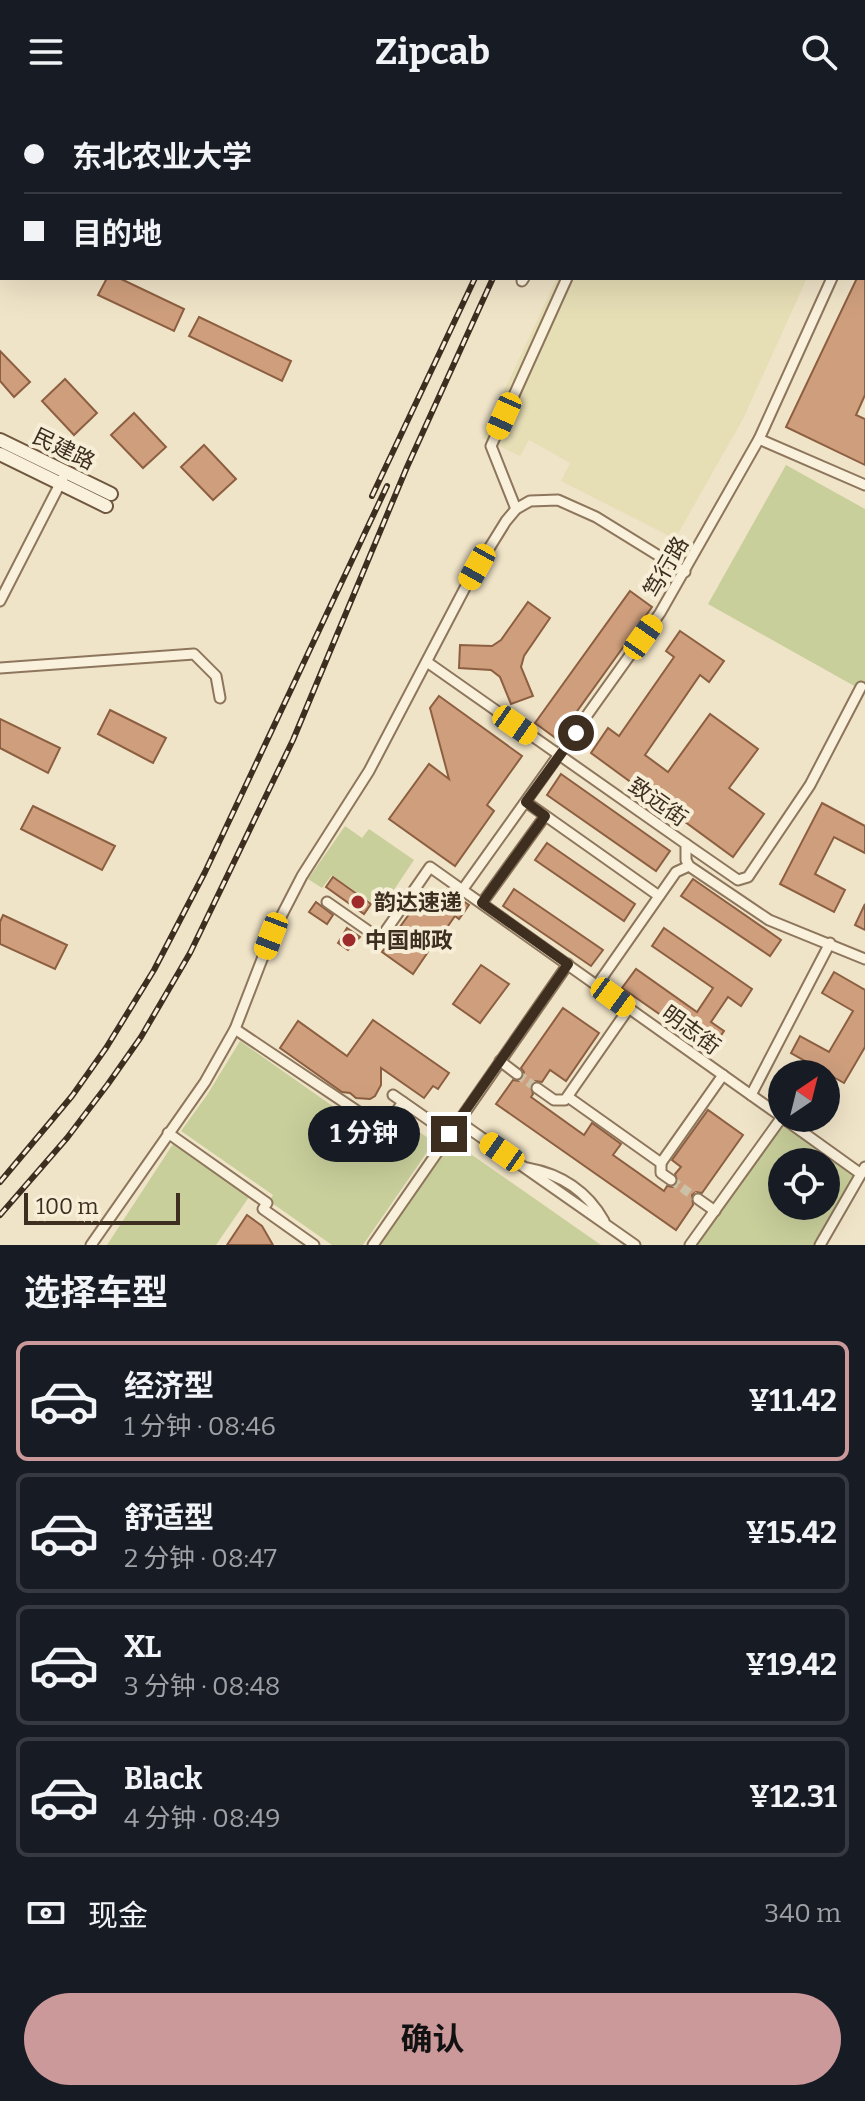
<!DOCTYPE html>
<html lang="zh">
<meta charset="utf-8">
<style>
body{margin:0;font-family:Bitter,"Noto Sans SC",serif;background:#20242c;color:#f1f3f6;height:100vh;display:flex;flex-direction:column;font-size:30px;white-space:nowrap}
*{box-sizing:border-box;margin:0}
p{font-size:26px;color:#9ea1a6}
.icon{flex:none;width:44px;height:44px;fill:none;stroke:currentColor;stroke-width:2;stroke-linecap:round;stroke-linejoin:round}
.map{position:relative;height:1141px;overflow:hidden}
.side{display:flex;flex-direction:column;background:#171b24;flex:1}
.side>*{flex:none}
.top-card{position:absolute;left:0px;top:0px;width:866px;height:176px;box-shadow:0 8px 32px #0002;display:grid;align-content:center;height:176px;padding:0 24px;background:#171b24}
.needle{width:52px;rotate:35deg}
.tools{position:absolute;left:768px;top:956px;display:grid;gap:16px}
.tools a{display:grid;place-items:center;width:72px;height:72px;border-radius:50%;background:#171b24;box-shadow:0 8px 32px #0002;font-size:40px}
.scale{position:absolute;left:24px;bottom:20px;width:156px;box-sizing:border-box;padding-left:8px;border:4px solid #3d2e20;border-top:0;font-size:22px;line-height:28px;white-space:nowrap;color:#3d2e20;-webkit-text-stroke:6px #f7eed8;paint-order:stroke}
.end{position:absolute;width:36px;height:36px;margin:-18px;border:10px solid #3d2e20;background:#fff;box-shadow:0 0 0 4px #fff}
.from{border-radius:50%}
.bubble{position:absolute;height:56px;border-radius:28px;background:#171b24;box-shadow:0 8px 32px #0002;font-size:26px;font-weight:700;line-height:56px;text-align:center}
.car{position:absolute;width:24px;height:48px;margin:-24px -12px;border-radius:10px;box-shadow:0 0 6px 2px #0007;background:linear-gradient(#f5c518 24%,#345 0 40%,#f5c518 0 76%,#345 0 86%,#f5c518 0)}
.top-card b{display:flex;align-items:center;gap:28px;height:76px;font-size:30px}
.top-card b+b{border-top:2px solid #363941}
.top-card i{width:20px;height:20px;background:#f1f3f6}
ul{padding:0;list-style:none}
li{display:flex;align-items:center;gap:24px;height:120px;margin:0 16px 12px;padding:0 8px;border:4px solid #363941;border-radius:12px}
li div{flex:1}
li b{display:block;font-size:30px}
li em{font-style:normal;font-weight:700}
li.current{border-color:#cc999b}
li>.icon{width:72px;height:72px;stroke-width:1.5}
h2{padding:0 24px;font-size:36px;line-height:96px}
.pay{display:flex;align-items:center;gap:20px;height:88px;padding:0 24px;font-size:30px}
.pay p{margin-inline-start:auto}
.action{display:flex;gap:16px;margin-top:auto;padding:16px 24px}
.action a{flex:1;height:92px;border-radius:48px;background:#cc999b;color:#111;font-size:32px;font-weight:700;line-height:92px;text-align:center}
header{display:flex;justify-content:space-between;align-items:center;height:104px;padding:0 24px;background:#171b24;font-size:36px;font-weight:700}
.map>svg:first-child{display:block}
.farmland{fill:#e6deb5}
.green{fill:#c9cf9b;fill-rule:evenodd}
.building{fill:#cf9f7d;stroke:#8d5f41;stroke-width:2}
.lines{fill:none;stroke-linecap:round;stroke-linejoin:round}
.street-tunnel{stroke:#ccc0a6;stroke-width:9;stroke-dasharray:9 4.5;stroke-linecap:butt}
.street-casing{stroke:#8d765c;stroke-width:13}
.secondary-casing{stroke:#6f573f;stroke-width:16}
.street{stroke:#faf1dc;stroke-width:9}
.secondary{stroke:#faf1dc;stroke-width:12}
.rail-casing{stroke:#3d2e20;stroke-width:6}
.rail{stroke:#f7eed8;stroke-width:3;stroke-dasharray:9;stroke-linecap:butt}
.route{stroke:#3d2e20;stroke-width:10}
.poi-dot{fill:#9e2a2b;stroke:#f7eed8;stroke-width:3}
.labels{text-anchor:middle;dominant-baseline:central;stroke-width:8;stroke-linejoin:round;paint-order:stroke}
.street-label{font-size:22px;fill:#3d2e20;stroke:#f7eed8}
.poi-label{font-size:22px;font-weight:bold;fill:#3d2e20;stroke:#f7eed8;text-anchor:start}
</style>
<header><svg class="icon" aria-label="menu" viewBox="0 0 24 24"><path d="M4 6h16M4 12h16M4 18h16"/></svg>Zipcab<svg class="icon" aria-label="search" viewBox="0 0 24 24"><circle cx="10" cy="10" r="6"/><path d="M15 15l6 6"/></svg></header>
<div class="map">
<svg width="865" height="1141" viewBox="0 0 865 1141">
<rect width="100%" height="100%" fill="#f0e4c8"/>
<!-- farmland -->
<path class="farmland" d="M557,174H807L743,315L675,435L561,377L570,359L529,336L520,352L482,334Z"/>
<!-- green -->
<g class="green">
<path d="M786,361L865,405V588L708,500Z"/>
<path d="M345,722L362,734L369,725L414,756L381,805L332,771L322,784L308,775Z"/>
<path d="M240,937L395,1046L412,1023L434,1038L363,1141H332L269,1097L273,1091L181,1027L207,991Z"/>
<path d="M782,1013L861,1070L820,1141H693ZM782,1058H826V1102H782Z"/>
<path d="M452,1037L601,1141H379Z"/>
<path d="M173,1040L249,1093L216,1141H107Z"/>
</g>
<!-- building -->
<g class="building">
<path d="M107,174H119L184,205L174,227L98,191Z"/>
<path d="M857,174H865V291L856,311L865,315V361L786,323Z"/>
<path d="M199,213L291,257L282,277L189,232Z"/>
<path d="M0,247L30,278L14,293L0,277Z"/>
<path d="M65,275L97,309L74,331L42,297Z"/>
<path d="M134,309L166,343L143,364L111,331Z"/>
<path d="M204,341L236,375L213,396L181,363Z"/>
<path d="M630,487L652,503L557,635L535,619Z"/>
<path d="M528,498L550,514L524,552L521,563L533,592L511,600L500,573L491,566L459,564L460,541L492,542L501,536Z"/>
<path d="M680,527L724,557L709,578L700,571L645,651L668,668L710,610L758,645L729,684L764,710L733,753L591,649L608,624L619,632L674,553L666,547Z"/>
<path d="M439,592L522,652L487,701L494,707L455,762L389,715L429,660L449,675L430,604Z"/>
<path d="M110,606L166,634L153,659L98,630Z"/>
<path d="M0,615L60,644L48,669L0,644Z"/>
<path d="M561,670L670,747L656,767L547,691Z"/>
<path d="M822,699L865,722V749L834,733L815,770L845,786L834,808L780,780Z"/>
<path d="M33,702L115,742L102,766L21,725Z"/>
<path d="M547,739L635,800L624,817L535,756Z"/>
<path d="M333,773L371,800L364,810L326,783Z"/>
<path d="M693,775L781,836L770,852L681,792Z"/>
<path d="M514,785L603,846L591,862L503,802Z"/>
<path d="M447,786L469,801L459,815L455,812L441,832L445,835L437,845L432,842L413,870L382,848L425,788L439,798Z"/>
<path d="M316,798L333,811L327,820L309,808Z"/>
<path d="M865,800V826L855,821Z"/>
<path d="M3,811L67,841L55,865L0,840V818Z"/>
<path d="M347,824L360,833L348,846L338,839Z"/>
<path d="M664,824L752,885L741,902L728,893L711,918L724,927L711,946L622,884L636,865L697,908L713,884L652,842Z"/>
<path d="M481,861L509,880L480,919L453,900Z"/>
<path d="M834,868L865,886V943L844,979L791,949L800,932L829,948L853,907L822,889Z"/>
<path d="M563,904L599,929L566,977L550,966L542,978L535,977L530,980L533,990L531,993L584,1031L592,1019L621,1040L613,1051L664,1087L667,1082L673,1083L678,1080L675,1070L681,1063L672,1056L708,1006L743,1031L702,1089L696,1088L692,1091L693,1101L676,1126L496,1000L513,976L519,977L523,974L524,968L521,964Z"/>
<path d="M373,916L449,969L438,985L433,982L424,994L381,964V981L375,992L370,995L356,994L350,989L342,988L280,944L298,917L347,952Z"/>
<path d="M247,1111L262,1122L273,1141H227Z"/>
</g>
<g class="lines">
<!-- street-tunnel -->
<g class="street-tunnel">
<path d="M517,970L537,984"/>
<path d="M671,1076L698,1095"/>
</g>
<defs>
<g id="street">
<path d="M601,2L602,0"/>
<path d="M644,2L645,0"/>
<path d="M864,105L865,103"/>
<path d="M522,177L524,174"/>
<path d="M759,335L865,381"/>
<path d="M516,405L491,342L567,174"/>
<path d="M0,497L63,374"/>
<path d="M427,558L686,740V756L689,762L769,816L865,855"/>
<path d="M0,564L194,550L216,572L220,594"/>
<path d="M526,698L659,792"/>
<path d="M686,740L738,776L748,773L810,681L861,583"/>
<path d="M463,785L660,509L759,335L832,174"/>
<path d="M327,798L380,835L430,763L782,1013"/>
<path d="M482,799L545,712"/>
<path d="M597,881L676,768L689,762"/>
<path d="M235,925L384,1025L403,998"/>
<path d="M500,957L517,970"/>
<path d="M537,984L554,996H565L629,904"/>
<path d="M393,991L449,1030"/>
<path d="M751,991L830,839"/>
<path d="M568,993L661,1059V1069L671,1076"/>
<path d="M783,1014L861,1070"/>
<path d="M458,1017L635,1141"/>
<path d="M168,1029L267,1099L263,1105L314,1141"/>
<path d="M661,1059L723,971"/>
<path d="M527,1064C561,1070 587,1087 604,1117"/>
<path d="M698,1095L715,1107"/>
<path d="M91,1141L205,978L235,925L271,832L302,772L369,667L467,480L506,417L516,405L530,397L558,396L596,413L685,468"/>
<path d="M373,1141L568,860"/>
<path d="M690,1141L782,1013"/>
<path d="M820,1141L865,1063"/>
</g>
<g id="secondary">
<path d="M0,336L111,390"/>
<path d="M0,350L106,402"/>
</g>
</defs>
<!-- street casing -->
<use href="#street" class="street-casing"/>
<!-- secondary casing -->
<use href="#secondary" class="secondary-casing"/>
<!-- street -->
<use href="#street" class="street"/>
<!-- secondary -->
<use href="#secondary" class="secondary"/>
<defs>
<g id="rail">
<path d="M555,2L556,0"/>
<path d="M574,2L575,0"/>
<path d="M372,392L475,174"/>
<path d="M0,1078L72,992L106,944L154,866L205,768L387,382"/>
<path d="M0,1111L67,1034L108,980L141,933L190,849L293,636L407,363L493,174"/>
</g>
</defs>
<!-- rail casing -->
<use href="#rail" class="rail-casing"/>
<!-- rail -->
<use href="#rail" class="rail"/>
</g>
<g class="lines">
<!-- route -->
<path class="route" d="M449,1030L568,860L482,799L545,712L526,698L576,629"/>
</g>
<!-- markers -->
<g class="poi-dot">
<circle cx="358" cy="798" r="8"/>
<circle cx="349" cy="836" r="8"/>
</g>
<g class="labels">
<!-- street labels -->
<g class="street-label">
<text transform="translate(64 345) rotate(26)">民建路</text>
<text transform="translate(666 463) rotate(-60)">笃行路</text>
<text transform="translate(658 698) rotate(35)">致远街</text>
<text transform="translate(691 926) rotate(36)">明志街</text>
</g>
<!-- poi labels -->
<g class="poi-label">
<text x="374" y="798">韵达速递</text>
<text x="365" y="836">中国邮政</text>
</g>
</g>
</svg>
<div class="tools">
<a><svg class="needle" viewBox="-14 -14 28 28"><path d="M0-13l5 13h-10z" fill="#e53935"/><path d="M0 13l5-13h-10z" fill="#9ea1a6"/></svg></a>
<a><svg class="icon" aria-label="locate" viewBox="0 0 24 24"><circle cx="12" cy="12" r="6"/><path d="M12 2v4M12 18v4M2 12h4M18 12h4"/></svg></a>
</div>
<div class="scale">100 m</div>
<i class="end from" style="left:576px;top:629px"></i>
<i class="end" style="left:449px;top:1030px"></i>
<div class="bubble" style="left:308px;top:1002px;width:112px">1 分钟</div>
<i class="car" style="left:504px;top:312px;rotate:204deg"></i>
<i class="car" style="left:477px;top:463px;rotate:209deg"></i>
<i class="car" style="left:643px;top:533px;rotate:35deg"></i>
<i class="car" style="left:515px;top:621px;rotate:125deg"></i>
<i class="car" style="left:271px;top:832px;rotate:201deg"></i>
<i class="car" style="left:613px;top:893px;rotate:126deg"></i>
<i class="car" style="left:502px;top:1048px;rotate:305deg"></i>
<div class="top-card">
<b><i class="from"></i>东北农业大学</b>
<b><i></i>目的地</b>
</div>
</div>
<section class="side">
<h2>选择车型</h2>
<ul>
<li class="current"><svg class="icon" aria-label="car" viewBox="0 0 24 24"><path d="M5 17H2v-5l4-1 3-4h7l3 4 3 1v5h-3M9 17h6M6 11h13"/><circle cx="7" cy="17" r="2"/><circle cx="17" cy="17" r="2"/></svg><div><b>经济型</b><p>1 分钟 · 08:46</p></div><em>¥11.42</em></li>
<li><svg class="icon" aria-label="car" viewBox="0 0 24 24"><path d="M5 17H2v-5l4-1 3-4h7l3 4 3 1v5h-3M9 17h6M6 11h13"/><circle cx="7" cy="17" r="2"/><circle cx="17" cy="17" r="2"/></svg><div><b>舒适型</b><p>2 分钟 · 08:47</p></div><em>¥15.42</em></li>
<li><svg class="icon" aria-label="car" viewBox="0 0 24 24"><path d="M5 17H2v-5l4-1 3-4h7l3 4 3 1v5h-3M9 17h6M6 11h13"/><circle cx="7" cy="17" r="2"/><circle cx="17" cy="17" r="2"/></svg><div><b>XL</b><p>3 分钟 · 08:48</p></div><em>¥19.42</em></li>
<li><svg class="icon" aria-label="car" viewBox="0 0 24 24"><path d="M5 17H2v-5l4-1 3-4h7l3 4 3 1v5h-3M9 17h6M6 11h13"/><circle cx="7" cy="17" r="2"/><circle cx="17" cy="17" r="2"/></svg><div><b>Black</b><p>4 分钟 · 08:49</p></div><em>¥12.31</em></li>
</ul>
<div class="pay"><svg class="icon" aria-label="cash" viewBox="0 0 24 24"><path d="M3 7h18v10H3z"/><circle cx="12" cy="12" r="2"/></svg>现金<p>340 m</p></div>
<div class="action"><a>确认</a></div>
</section>
